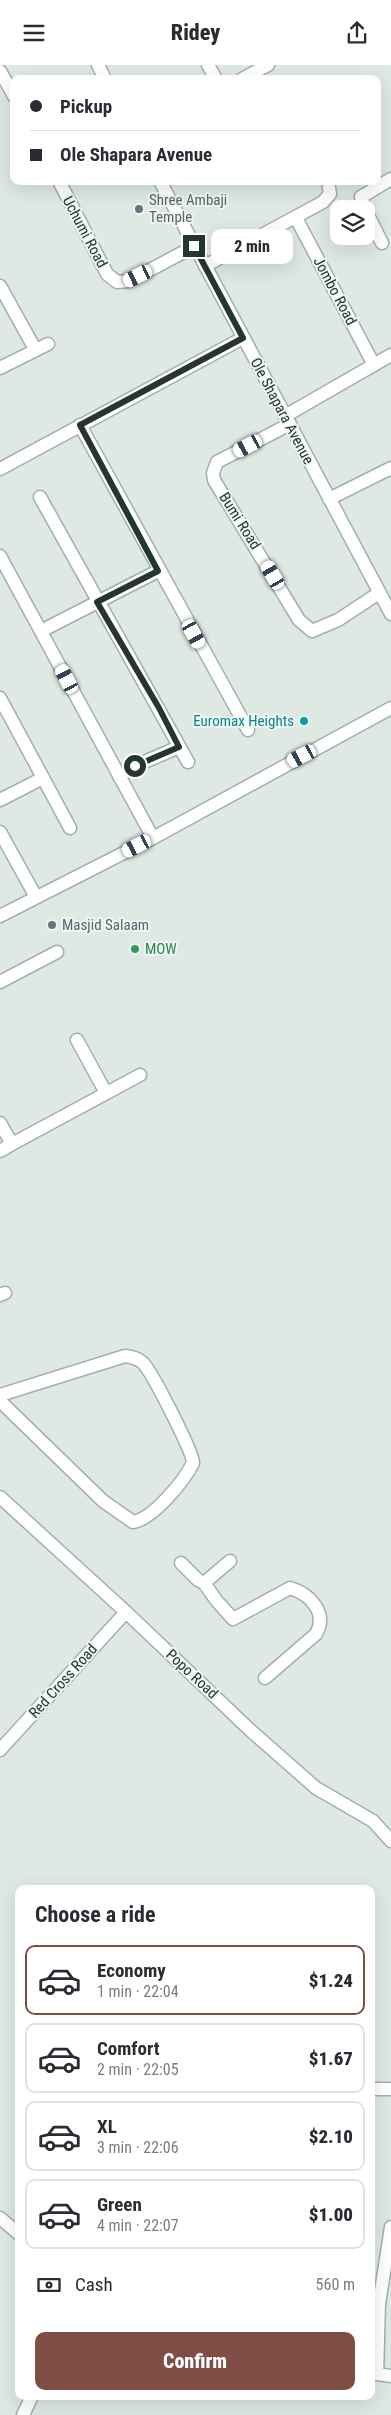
<!DOCTYPE html>
<meta charset="utf-8">
<style>
body{margin:0;font-family:"Roboto Condensed",sans-serif;background:#f2f2f3;color:#2b2b33;height:100vh;display:flex;flex-direction:column;font-size:19px;white-space:nowrap}
*{box-sizing:border-box;margin:0}
p{font-size:16px;color:#7c7c81}
.icon{flex:none;width:28px;height:28px;fill:none;stroke:currentColor;stroke-width:2;stroke-linecap:round;stroke-linejoin:round}
.map{position:relative;flex:1;overflow:hidden}
.sheet{position:absolute;left:15px;top:1820px;width:360px;height:515px;display:flex;flex-direction:column;background:#fff;border-radius:10px;box-shadow:0 5px 20px #0002}
.sheet>*{flex:none}
.banner{position:absolute;left:10px;top:10px;width:371px;height:110px;border-radius:10px;box-shadow:0 5px 20px #0002;display:grid;align-content:center;height:110px;padding:0 20px;background:#fff}
.controls{position:absolute;left:330px;top:135px;display:grid;gap:10px}
.controls a{display:grid;place-items:center;width:45px;height:45px;border-radius:10px;background:#fff;box-shadow:0 5px 20px #0002;font-size:25px}
.end{position:absolute;width:22px;height:22px;margin:-11px;border:6px solid #213730;background:#fff;box-shadow:0 0 0 2px #fff}
.from{border-radius:50%}
.bubble{position:absolute;height:35px;border-radius:10px;background:#fff;box-shadow:0 5px 20px #0002;font-size:16px;font-weight:800;line-height:35px;text-align:center}
.car{position:absolute;width:15px;height:30px;margin:-15px -8px;border-radius:6px;box-shadow:0 0 4px 1px #0007;background:linear-gradient(#fff 24%,#345 0 40%,#fff 0 76%,#345 0 86%,#fff 0)}
.banner b{display:flex;align-items:center;gap:18px;height:48px;font-size:19px}
.banner b+b{border-top:1px solid #e1e1e2}
.banner i{width:12px;height:12px;background:#2b2b33}
ul{padding:0;list-style:none}
li{display:flex;align-items:center;gap:15px;height:70px;margin:0 10px 8px;padding:0 10px;border:2px solid #e1e1e2;border-radius:10px}
li div{flex:1}
li b{display:block;font-size:19px}
li em{font-style:normal;font-weight:800}
li.on{border-color:#804c46}
li>.icon{width:45px;height:45px;stroke-width:1.5}
h2{padding:0 20px;font-size:22px;line-height:60px}
.pay{display:flex;align-items:center;gap:12px;height:55px;padding:0 20px;font-size:19px}
.pay p{margin-inline-start:auto}
.cta{display:flex;gap:10px;margin-top:auto;padding:10px 20px}
.cta a{flex:1;height:58px;border-radius:10px;background:#804c46;color:#fff;font-size:20px;font-weight:800;line-height:58px;text-align:center}
header{display:flex;justify-content:space-between;align-items:center;height:65px;padding:0 20px;background:#fff;font-size:22px;font-weight:800}
.map>svg:first-child{display:block}
.lines{fill:none;stroke-linecap:round;stroke-linejoin:round}
.minor-casing{stroke:#a2b0aa;stroke-width:15}
.minor{stroke:#fff;stroke-width:12}
.route{stroke:#213730;stroke-width:6}
.worship-dot{fill:#6b7280;stroke:#eef6f2;stroke-width:2}
.culture-dot{fill:#0f9aa8;stroke:#eef6f2;stroke-width:2}
.leisure-dot{fill:#2e9e5b;stroke:#eef6f2;stroke-width:2}
.labels{text-anchor:middle;dominant-baseline:central;stroke-width:4;stroke-linejoin:round;paint-order:stroke}
.worship-label{font-size:15px;fill:#5b616d;stroke:#eef6f2;text-anchor:start}
.street-label{font-size:15px;fill:#213730;stroke:#eef6f2}
.culture-label{font-size:15px;fill:#0d838f;stroke:#eef6f2;text-anchor:end}
.leisure-label{font-size:15px;fill:#27864d;stroke:#eef6f2;text-anchor:start}
</style>
<header><svg class="icon" aria-label="menu" viewBox="0 0 24 24"><path d="M4 6h16M4 12h16M4 18h16"/></svg>Ridey<svg class="icon" aria-label="share" viewBox="0 0 24 24"><path d="M12 15V3M7 8l5-5 5 5M5 13v7h14v-7"/></svg></header>
<div class="map">
<svg width="391" height="2350" viewBox="0 0 391 2350">
<rect width="100%" height="100%" fill="#dee9e3"/>
<g class="lines">
<defs>
<g id="minor">
<path d="M98,0L105,14"/>
<path d="M208,0L216,14"/>
<path d="M0,6L14,31"/>
<path d="M242,14L268,0"/>
<path d="M59,116L107,209L117,217L129,216L195,181"/>
<path d="M160,116L391,549"/>
<path d="M365,144L361,132L391,114"/>
<path d="M366,146L382,178"/>
<path d="M296,153L374,300"/>
<path d="M205,201L323,137L330,129L328,116"/>
<path d="M0,221L35,284"/>
<path d="M0,303L48,279"/>
<path d="M285,351L391,290"/>
<path d="M290,359L217,397L213,408L214,415L299,555L312,566L338,555L379,528"/>
<path d="M80,360L248,665"/>
<path d="M0,404L243,273"/>
<path d="M40,432L188,697"/>
<path d="M329,434L391,403"/>
<path d="M0,491L153,773"/>
<path d="M41,566L158,506"/>
<path d="M0,633L70,763"/>
<path d="M119,711L135,701L179,682"/>
<path d="M0,735L43,713"/>
<path d="M0,767L36,832"/>
<path d="M0,851L153,773L391,643"/>
<path d="M0,917L57,887"/>
<path d="M77,975L106,1028"/>
<path d="M0,1058L12,1079L140,1010"/>
<path d="M0,1086L12,1079"/>
<path d="M0,1230L5,1228"/>
<path d="M0,1330L125,1291C132,1292 138,1293 143,1298C152,1307 193,1387 193,1398C184,1416 153,1454 133,1457L103,1436L0,1336"/>
<path d="M0,1432L126,1547L249,1664L316,1723L373,1756L391,1776"/>
<path d="M230,1496L204,1518L216,1535L233,1554L290,1523C310,1529 328,1548 316,1569L265,1613"/>
<path d="M181,1498L198,1515L204,1518"/>
<path d="M0,1685L126,1547"/>
<path d="M371,2024H391"/>
<path d="M0,2153L19,2169"/>
<path d="M371,2308L391,2311"/>
<path d="M377,2309L379,2239L391,2162"/>
<path d="M23,2350L32,2331"/>
</g>
</defs>
<!-- minor casing -->
<use href="#minor" class="minor-casing"/>
<!-- minor -->
<use href="#minor" class="minor"/>
</g>
<g class="lines">
<!-- route -->
<path class="route" d="M135,701L179,682L159,643L97,537L158,506L80,360L243,273L194,181"/>
</g>
<!-- markers -->
<g class="worship-dot">
<circle cx="139" cy="144" r="5"/>
<circle cx="52" cy="860" r="5"/>
</g>
<circle class="culture-dot" cx="304" cy="656" r="5"/>
<circle class="leisure-dot" cx="135" cy="884" r="5"/>
<g class="labels">
<!-- worship labels -->
<g class="worship-label">
<text x="149" y="135">Shree Ambaji<tspan x="149" dy="17">Temple</tspan></text>
<text x="62" y="860">Masjid Salaam</text>
</g>
<!-- street labels -->
<g class="street-label">
<text transform="translate(85 167) rotate(62)">Uchumi Road</text>
<text transform="translate(335 226) rotate(62)">Jombo Road</text>
<text transform="translate(282 346) rotate(62)">Ole Shapara Avenue</text>
<text transform="translate(240 456) rotate(58)">Bumi Road</text>
<text transform="translate(192 1609) rotate(43)">Popo Road</text>
<text transform="translate(63 1616) rotate(-48)">Red Cross Road</text>
</g>
<!-- culture labels -->
<g class="culture-label">
<text x="294" y="656">Euromax Heights</text>
</g>
<!-- leisure labels -->
<g class="leisure-label">
<text x="145" y="884">MOW</text>
</g>
</g>
</svg>
<div class="controls">
<a><svg class="icon" aria-label="layers" viewBox="0 0 24 24"><path d="M12 4l9 5-9 5-9-5zM3 14l9 5 9-5"/></svg></a>
</div>
<i class="end from" style="left:135px;top:701px"></i>
<i class="end" style="left:194px;top:181px"></i>
<div class="bubble" style="left:211px;top:164px;width:82px">2 min</div>
<i class="car" style="left:138px;top:211px;rotate:244deg"></i>
<i class="car" style="left:248px;top:381px;rotate:242deg"></i>
<i class="car" style="left:273px;top:510px;rotate:330deg"></i>
<i class="car" style="left:194px;top:569px;rotate:151deg"></i>
<i class="car" style="left:67px;top:614px;rotate:332deg"></i>
<i class="car" style="left:302px;top:691px;rotate:242deg"></i>
<i class="car" style="left:137px;top:781px;rotate:243deg"></i>
<div class="banner">
<b><i class="from"></i>Pickup</b>
<b><i></i>Ole Shapara Avenue</b>
</div>
<section class="sheet">
<h2>Choose a ride</h2>
<ul>
<li class="on"><svg class="icon" aria-label="car" viewBox="0 0 24 24"><path d="M5 17H2v-5l4-1 3-4h7l3 4 3 1v5h-3M9 17h6M6 11h13"/><circle cx="7" cy="17" r="2"/><circle cx="17" cy="17" r="2"/></svg><div><b>Economy</b><p>1 min · 22:04</p></div><em>$1.24</em></li>
<li><svg class="icon" aria-label="car" viewBox="0 0 24 24"><path d="M5 17H2v-5l4-1 3-4h7l3 4 3 1v5h-3M9 17h6M6 11h13"/><circle cx="7" cy="17" r="2"/><circle cx="17" cy="17" r="2"/></svg><div><b>Comfort</b><p>2 min · 22:05</p></div><em>$1.67</em></li>
<li><svg class="icon" aria-label="car" viewBox="0 0 24 24"><path d="M5 17H2v-5l4-1 3-4h7l3 4 3 1v5h-3M9 17h6M6 11h13"/><circle cx="7" cy="17" r="2"/><circle cx="17" cy="17" r="2"/></svg><div><b>XL</b><p>3 min · 22:06</p></div><em>$2.10</em></li>
<li><svg class="icon" aria-label="car" viewBox="0 0 24 24"><path d="M5 17H2v-5l4-1 3-4h7l3 4 3 1v5h-3M9 17h6M6 11h13"/><circle cx="7" cy="17" r="2"/><circle cx="17" cy="17" r="2"/></svg><div><b>Green</b><p>4 min · 22:07</p></div><em>$1.00</em></li>
</ul>
<div class="pay"><svg class="icon" aria-label="cash" viewBox="0 0 24 24"><path d="M3 7h18v10H3z"/><circle cx="12" cy="12" r="2"/></svg>Cash<p>560 m</p></div>
<div class="cta"><a>Confirm</a></div>
</section>
</div>
